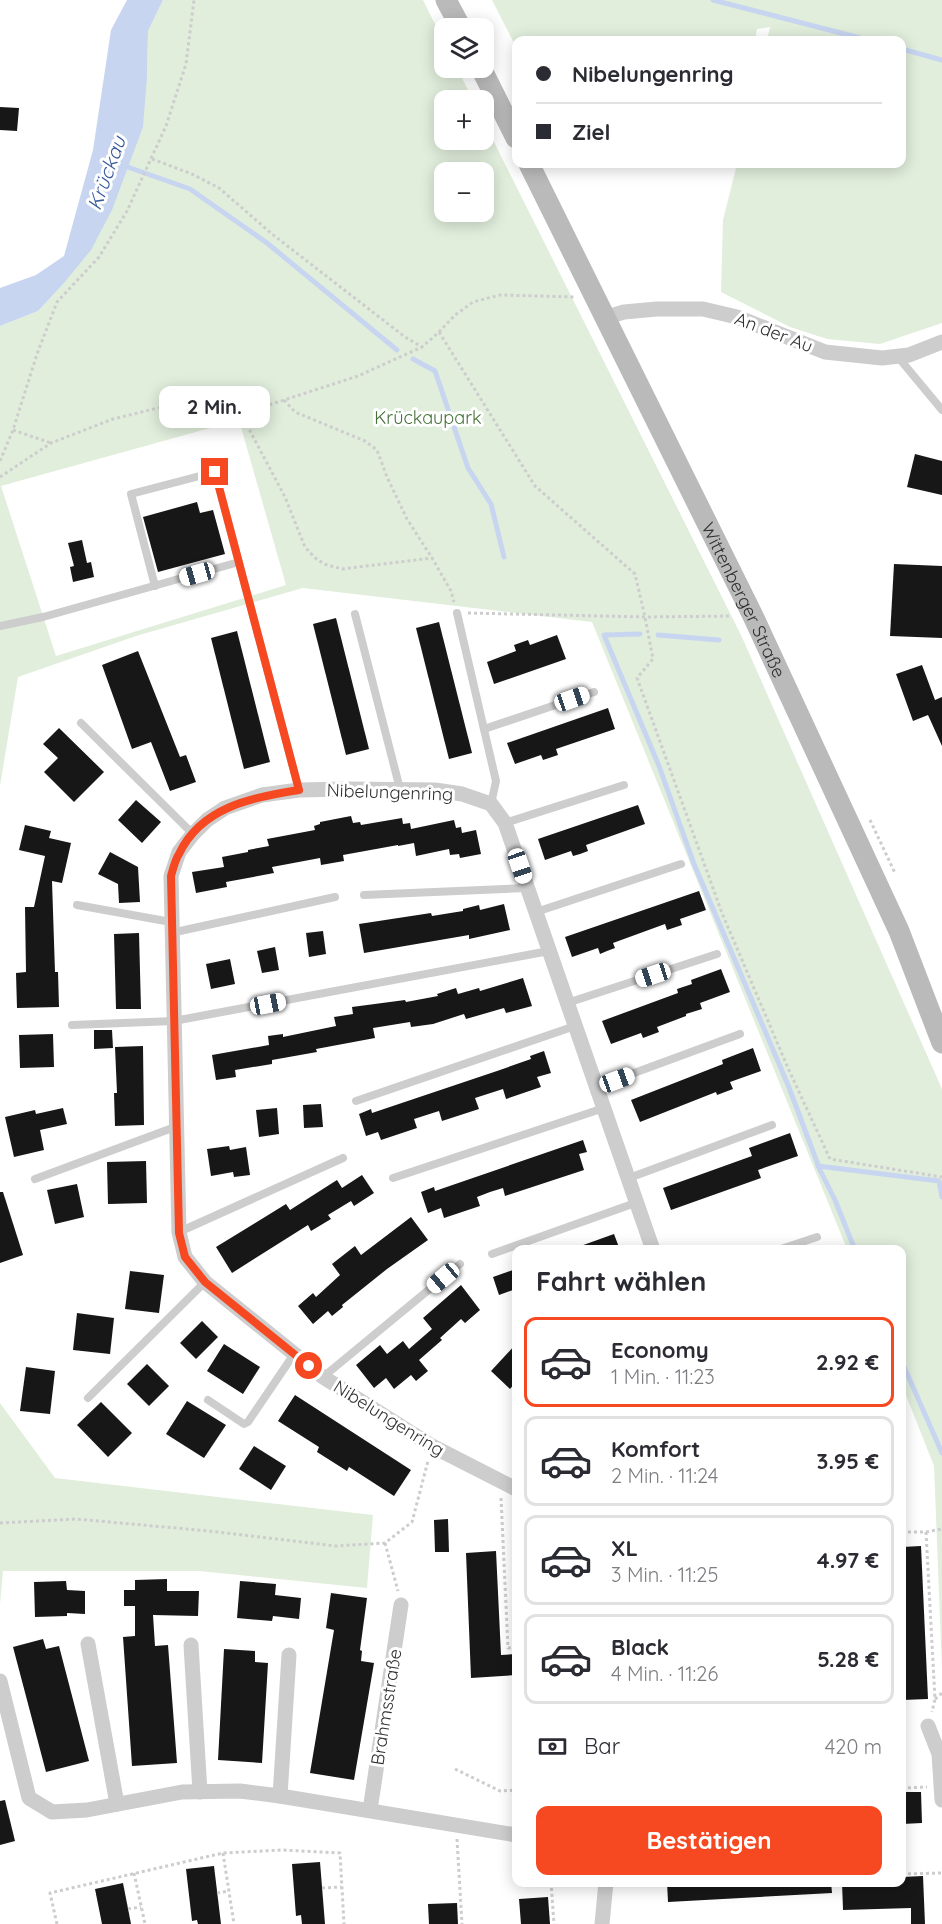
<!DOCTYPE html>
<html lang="de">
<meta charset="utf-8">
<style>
body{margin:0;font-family:Quicksand,sans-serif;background:#f7f7f7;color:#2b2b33;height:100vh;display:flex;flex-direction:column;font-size:22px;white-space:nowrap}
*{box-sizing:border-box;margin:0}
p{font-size:20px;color:#7c7c81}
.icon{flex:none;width:33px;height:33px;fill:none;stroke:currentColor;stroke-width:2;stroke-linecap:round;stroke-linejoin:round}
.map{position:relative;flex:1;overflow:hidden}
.panel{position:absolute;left:512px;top:1245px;width:394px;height:642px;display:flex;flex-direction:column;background:#fff;border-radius:12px;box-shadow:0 3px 15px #0003}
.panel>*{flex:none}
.banner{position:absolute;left:512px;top:36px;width:394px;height:132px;border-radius:12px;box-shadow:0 3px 15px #0003;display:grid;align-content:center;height:132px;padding:0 24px;background:#fff}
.buttons{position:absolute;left:434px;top:18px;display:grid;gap:12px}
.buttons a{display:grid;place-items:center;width:60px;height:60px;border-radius:12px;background:#fff;box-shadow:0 3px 15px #0003;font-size:30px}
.end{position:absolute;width:27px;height:27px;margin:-14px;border:8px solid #f64922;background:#fff;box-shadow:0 0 0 3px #fff}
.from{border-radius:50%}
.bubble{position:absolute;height:42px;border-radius:12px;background:#fff;box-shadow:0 3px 15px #0003;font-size:20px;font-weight:700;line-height:42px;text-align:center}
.car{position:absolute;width:18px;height:36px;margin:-18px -9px;border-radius:8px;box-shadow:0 0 4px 2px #0007;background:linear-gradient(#fff 24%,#345 0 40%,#fff 0 76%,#345 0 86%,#fff 0)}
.banner b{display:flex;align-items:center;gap:21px;height:57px;font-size:22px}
.banner b+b{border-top:2px solid #e1e1e2}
.banner i{width:15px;height:15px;background:#2b2b33}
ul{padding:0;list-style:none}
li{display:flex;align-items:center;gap:18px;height:90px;margin:0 12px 9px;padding:0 12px;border:3px solid #e1e1e2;border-radius:12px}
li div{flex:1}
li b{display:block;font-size:22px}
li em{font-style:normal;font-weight:700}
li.selected{border-color:#f64922}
li>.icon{width:54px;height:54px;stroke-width:1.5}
h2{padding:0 24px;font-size:27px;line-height:72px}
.pay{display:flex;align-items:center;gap:15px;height:66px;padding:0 24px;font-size:22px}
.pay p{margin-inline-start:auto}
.primary-button{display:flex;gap:12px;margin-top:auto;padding:12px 24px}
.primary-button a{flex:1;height:69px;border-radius:12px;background:#f64922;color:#fff;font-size:24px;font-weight:700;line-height:69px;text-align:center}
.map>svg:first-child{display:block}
.green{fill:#e1eedc;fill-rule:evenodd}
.water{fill:#c7d5f0}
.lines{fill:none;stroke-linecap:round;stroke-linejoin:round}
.stream{stroke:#c7d5f0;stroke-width:5}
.building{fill:#171717}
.path{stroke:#cdcdcd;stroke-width:3;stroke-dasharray:3 3;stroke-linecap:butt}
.service{stroke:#cdcdcd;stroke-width:8}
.minor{stroke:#cdcdcd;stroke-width:15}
.secondary{stroke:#bababa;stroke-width:21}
.route{stroke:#f64922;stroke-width:8}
.labels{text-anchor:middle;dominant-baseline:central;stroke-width:6;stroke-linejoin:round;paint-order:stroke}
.street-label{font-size:18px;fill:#303030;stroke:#fff}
.park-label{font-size:18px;fill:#447038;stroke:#fff}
.water-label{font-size:20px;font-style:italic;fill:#35599b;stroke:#fff}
</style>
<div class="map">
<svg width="942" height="1924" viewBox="0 0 942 1924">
<rect width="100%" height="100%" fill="#fff"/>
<!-- green -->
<g class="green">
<path d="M163,0H423L444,42V68H457L473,100H444V140H483V120L741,635L942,1089V1668L934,1466L902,1385V1250L847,1249L592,622L303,588L136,636L18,677L0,786V326L38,311L64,283L147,77L148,31ZM444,172H483V212H444ZM239,420L286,585L56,656L1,486Z"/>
<path d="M492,0H942V323L880,344L827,339L790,327L721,292L723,220L737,164H902V40H767L770,27L757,29L755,40H516V47Z"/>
<path d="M0,1403L55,1478L373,1515L367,1588L199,1571H3L0,1604Z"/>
</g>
<!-- water -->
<path class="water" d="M127,0H163L148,31L147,77L143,127L112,210L91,250L64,283L38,311L0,326V288L36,275L64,256L93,150L111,30Z"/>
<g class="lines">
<!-- stream -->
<g class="stream">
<path d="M713,0L868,40"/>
<path d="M902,49L942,60"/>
<path d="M122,165L190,189L267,243L397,350"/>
<path d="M413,359L435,371L468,468L491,504L504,557"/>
<path d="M640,634L604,635L659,766L694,864L788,1085L820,1170L835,1200L855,1250"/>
<path d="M658,635L719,640"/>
<path d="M818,1166L939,1181L942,1197"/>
<path d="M902,1362L942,1453"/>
</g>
</g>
<!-- building -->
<g class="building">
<path d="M0,107L19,108L17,131L0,130Z"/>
<path d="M915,454L942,461V495L907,487Z"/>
<path d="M197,502L200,513L213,510L225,554L158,572L143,517Z"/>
<path d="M82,540L87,563L91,562L94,577L73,582L70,567L74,566L68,543Z"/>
<path d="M894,564L942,566V638L890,636Z"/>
<path d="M336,618L369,749L346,755L313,624Z"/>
<path d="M439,622L472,753L449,759L416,628Z"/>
<path d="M237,631L270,762L244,769L211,638Z"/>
<path d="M557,635L566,659L494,684L487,662L516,651L514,645L528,640L530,645Z"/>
<path d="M138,651L180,757L186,755L196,782L170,791L151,742L132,749L102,665Z"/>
<path d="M922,665L935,700L942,697V746L928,715L913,721L896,674Z"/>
<path d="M608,708L615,729L556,749L558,755L543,760L541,755L515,764L507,743Z"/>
<path d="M59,728L104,772L74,802L44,772L58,758L43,744Z"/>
<path d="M136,800L161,822L142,843L118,820Z"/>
<path d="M638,805L645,824L586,845L588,851L580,854L573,856L571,851L545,860L538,839Z"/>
<path d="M351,816L353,823L360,822L361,825L402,818L403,824L410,823L411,829L454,820L456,828L461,827L462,833L476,830L481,854L460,858L459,854L450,855L449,849L416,856L414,843L398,846V845L343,855L344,861L321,865L320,858L272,867L274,873L226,882L227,887L196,893L192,872L224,867L222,857L248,852V850L269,846L267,839L315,830L314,826L320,824V822Z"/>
<path d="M25,825L51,831L49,838L71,843L62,883L52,881L55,972H58L59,1007L17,1008L16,973L26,972L25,907H34L45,856L19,850Z"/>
<path d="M110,852L138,867L140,902L119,903L118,884L98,874Z"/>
<path d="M699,891L706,910L680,919L682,925L667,930L665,924L613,943L615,948L607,951L600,954L598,948L572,957L565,937Z"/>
<path d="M504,904L510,930L469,939V935L364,953L359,924L431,913L432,916L463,911V909L479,905L480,910Z"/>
<path d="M323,931L326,954L309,957L306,933Z"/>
<path d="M139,933L141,1009H116L114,934Z"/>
<path d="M275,947L279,970L262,973L257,951Z"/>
<path d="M230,959L235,984L211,989L206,964Z"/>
<path d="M721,969L730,992L700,1003L702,1009L686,1014V1016L657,1027L659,1032L643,1038L641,1033L611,1044L602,1021L678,993L677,989L692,984L691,980Z"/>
<path d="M523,978L532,1006L506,1013L504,1008L466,1019L464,1014L433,1024L411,1027L410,1022L373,1028L375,1038L316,1049L317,1052L272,1060V1064L235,1070L236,1077L216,1080L212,1055L269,1045L268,1036L283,1034V1037L336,1026L334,1017L353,1014L352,1007L405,1000L406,1002L438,996L437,994L456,988L458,994L479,988L480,991Z"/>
<path d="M94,1030H112L113,1048L94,1049Z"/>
<path d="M53,1034L54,1067L20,1068L19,1035Z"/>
<path d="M143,1046L144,1125L115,1126L114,1093H117L115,1047Z"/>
<path d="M753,1048L761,1071L730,1082L733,1089L717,1095L716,1092L640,1122L631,1100L723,1064L722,1060Z"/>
<path d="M544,1051L551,1073L537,1077L541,1087L506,1099L503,1089L475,1098L479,1109L442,1121L439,1111L414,1119L417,1128L381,1140L378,1132L366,1136L359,1114L371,1109L372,1113L497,1071L531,1059L530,1056Z"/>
<path d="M321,1104L323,1127L304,1128L303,1105Z"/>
<path d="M63,1108L67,1124L40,1130L44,1150L14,1157L5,1117L35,1110L36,1114Z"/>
<path d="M277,1108L279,1134L259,1137L256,1110Z"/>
<path d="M790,1133L798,1156L758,1170L761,1178L671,1210L663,1188L752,1156L749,1148Z"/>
<path d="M583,1140L587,1152L579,1154L584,1170L505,1196L503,1188L490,1192L477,1197L480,1206L444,1218L441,1208L428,1213L421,1192L434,1187L435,1191Z"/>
<path d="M229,1146L230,1150L246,1147L250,1175L234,1177L233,1172L211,1176L207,1149Z"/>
<path d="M146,1161L147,1203L108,1204L107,1162Z"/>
<path d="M362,1175L374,1193L354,1206L351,1201L328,1215L331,1219L311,1231L308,1225L232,1273L216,1247L286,1204L290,1210L337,1180L342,1188Z"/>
<path d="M77,1184L84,1217L55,1224L47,1190Z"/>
<path d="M0,1192H3L23,1255L0,1263Z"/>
<path d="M411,1217L428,1240L387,1269L342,1305L343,1307L332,1316L328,1311L313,1324L298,1306L313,1293L316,1297L340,1275L332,1264L355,1246L361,1255Z"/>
<path d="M614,1234L620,1250H575V1248Z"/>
<path d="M516,1269V1289L499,1295L493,1277Z"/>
<path d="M130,1271L164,1275L159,1313L125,1309Z"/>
<path d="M461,1285L480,1310L465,1323L461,1319L440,1338L442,1340L419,1360L428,1371L416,1381L411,1375L394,1389L386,1378L374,1388L356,1365L380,1345L387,1354L403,1341L409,1349L432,1329L423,1318Z"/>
<path d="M77,1313L114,1318L110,1354L73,1350Z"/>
<path d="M202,1321L218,1337L196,1359L180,1343Z"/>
<path d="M224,1344L260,1367L243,1394L207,1371Z"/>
<path d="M516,1344V1382L510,1389L491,1371Z"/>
<path d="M147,1364L169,1386L149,1406L127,1384Z"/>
<path d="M26,1367L55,1371L50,1414L20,1411Z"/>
<path d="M295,1395L411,1470L394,1496L349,1467L347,1471L317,1452L319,1447L278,1421Z"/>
<path d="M187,1401L226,1425L204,1458L166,1434Z"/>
<path d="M101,1402L132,1433L108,1457L77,1425Z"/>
<path d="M254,1446L286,1466L271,1490L239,1469Z"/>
<path d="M448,1519L449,1552H435L434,1520Z"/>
<path d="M921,1546L928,1699L902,1700V1547Z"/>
<path d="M496,1551L501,1655L516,1654V1675L471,1678L466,1553Z"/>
<path d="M167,1579V1591H199L198,1616L153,1615L155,1646L168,1645L177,1763L132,1766L123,1637L135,1636V1606H124V1590H135V1580Z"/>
<path d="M66,1581L67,1590L85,1591V1614L67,1613V1616L35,1617L34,1582Z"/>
<path d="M240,1581L276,1584L275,1595L301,1598L299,1619L273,1616L272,1621L237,1618Z"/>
<path d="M331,1593L367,1598L360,1650L362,1651L361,1661L374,1663L354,1780L310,1773L334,1630L326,1628Z"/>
<path d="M43,1639L46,1649L59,1646L89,1761L46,1772L13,1647Z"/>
<path d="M224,1649L255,1651V1662L268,1663L262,1763L218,1760Z"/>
<path d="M902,1792H921L922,1823L902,1824Z"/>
<path d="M5,1800L15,1841L0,1845V1801Z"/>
<path d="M320,1862L325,1924H302L301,1915L296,1916L292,1864Z"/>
<path d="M214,1866L221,1924H198L197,1920L192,1921L186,1869Z"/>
<path d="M923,1876L925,1924H911V1908L843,1910L842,1882H902V1877Z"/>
<path d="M667,1882H831L832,1893L668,1902Z"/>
<path d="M123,1883L131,1924H102L95,1889Z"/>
<path d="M548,1897L550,1924H521L519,1899Z"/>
<path d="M457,1903L458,1924H429L428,1904Z"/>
</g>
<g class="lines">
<!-- path -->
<g class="path">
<path d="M152,159L192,174L219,188L272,234L405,337L422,347"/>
<path d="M439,332L535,486L635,574L645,617L653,659L637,678L722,913L788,1068L830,1159L942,1177"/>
<path d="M284,400L295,412L365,441L377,450L387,477L407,519L432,558"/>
<path d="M241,414L285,497L305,547L314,557L324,564L342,569L432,558L451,591L454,602"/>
<path d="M13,430L51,443"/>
<path d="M0,461L13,430L37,354L57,302L99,257L127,211L166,126L186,64L194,0"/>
<path d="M0,477L51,443L113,419L166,406L211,407L241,414L358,376L422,347L439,332L455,315L473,302L500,295L574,297"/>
<path d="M468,613L645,617L732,616"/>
<path d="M870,820L895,873"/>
<path d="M501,1498L508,1648L516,1647"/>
<path d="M0,1523L76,1519L209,1531L336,1546L385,1543L412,1522L428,1461"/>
<path d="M902,1532H926L935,1699L932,1712"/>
<path d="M926,1532L942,1529"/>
<path d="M385,1543L398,1591"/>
<path d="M935,1699L942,1693"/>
<path d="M455,1769L500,1791L516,1790"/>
<path d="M902,1788L927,1787"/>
<path d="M457,1839L462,1924"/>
<path d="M223,1853L234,1924"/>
<path d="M134,1873L145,1924"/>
<path d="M902,1874L942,1873"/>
<path d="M551,1882L554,1924"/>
<path d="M322,1888L341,1887"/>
<path d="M217,1893L229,1891"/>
<path d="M128,1909L141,1907"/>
<path d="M57,1924L50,1893L223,1853L282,1850L340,1853L344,1924"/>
</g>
<!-- service -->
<g class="service">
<path d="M898,357L942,410"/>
<path d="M155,586L131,494L215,472L299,790"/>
<path d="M457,613L496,781L491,804"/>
<path d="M355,614L400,789"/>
<path d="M0,626L43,617L239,562"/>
<path d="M81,723L193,834"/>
<path d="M484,729L594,692"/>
<path d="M505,823L624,785"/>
<path d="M364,895L527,888"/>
<path d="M77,905L171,922"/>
<path d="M536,912L681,864"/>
<path d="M171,933L335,897"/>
<path d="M567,1003L717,954"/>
<path d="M72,1025L174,1021L549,951"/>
<path d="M596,1087L740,1034"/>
<path d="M356,1101L575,1026"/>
<path d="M393,1178L604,1108"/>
<path d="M629,1178L772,1125"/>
<path d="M35,1179L175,1127"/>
<path d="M179,1232L343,1158"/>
<path d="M778,1250L817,1237"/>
<path d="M492,1254L638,1202"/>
<path d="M323,1377L460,1264"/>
<path d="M88,1398L205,1282"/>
<path d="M208,1400L244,1424L248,1422L294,1354"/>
</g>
<!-- minor -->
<g class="minor">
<path d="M604,318L624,312L657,309H703L737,317L825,352L882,358L909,355L942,342"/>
<path d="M516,1489L432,1446L323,1377L205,1282L185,1257L179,1232L171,876L179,852L193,834L207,820L225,808L262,795L299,790L349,789L435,790L462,794L491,804L505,823L653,1250"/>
<path d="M88,1644L117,1804"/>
<path d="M191,1645L200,1792"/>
<path d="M0,1681L29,1798L52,1812L87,1810L182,1792L240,1791L280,1796L516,1835"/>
<path d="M928,1726L939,1754L942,1800"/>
<path d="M280,1796L289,1655"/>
<path d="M370,1810L401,1605"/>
<path d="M602,1924L606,1882"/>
</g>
<!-- secondary -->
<g class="secondary">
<path d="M446,0L461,28"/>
<path d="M481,68L516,138"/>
<path id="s1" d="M529,164L753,616L899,931L942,1043"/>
</g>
</g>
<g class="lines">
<!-- route -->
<path class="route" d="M215,472L299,790C253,797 201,807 179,854C175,860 173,869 171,876L179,1233L185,1257L205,1282L309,1366"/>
</g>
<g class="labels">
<!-- street labels -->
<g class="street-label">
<text transform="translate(774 332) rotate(21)">An der Au</text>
<text stroke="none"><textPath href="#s1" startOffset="486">Wittenberger Straße</textPath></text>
<text transform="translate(390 792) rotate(2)">Nibelungenring</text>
<text transform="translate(389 1418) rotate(32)">Nibelungenring</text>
<text transform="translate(386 1707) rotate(-81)">Brahmsstraße</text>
</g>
<!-- park labels -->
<g class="park-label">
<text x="428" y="417">Krückaupark</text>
</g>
<!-- water labels -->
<g class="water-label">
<text transform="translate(106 173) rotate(-70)">Krückau</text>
</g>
</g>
</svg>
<div class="buttons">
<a><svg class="icon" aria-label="layers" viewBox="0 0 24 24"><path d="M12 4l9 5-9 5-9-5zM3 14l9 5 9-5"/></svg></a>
<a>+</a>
<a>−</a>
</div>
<i class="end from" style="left:309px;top:1366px"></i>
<i class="end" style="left:215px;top:472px"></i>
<div class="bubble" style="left:159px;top:386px;width:111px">2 Min.</div>
<i class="car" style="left:197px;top:574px;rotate:254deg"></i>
<i class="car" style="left:572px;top:699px;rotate:71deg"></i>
<i class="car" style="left:520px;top:866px;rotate:161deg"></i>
<i class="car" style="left:653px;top:975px;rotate:252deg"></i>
<i class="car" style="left:268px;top:1004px;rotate:79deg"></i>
<i class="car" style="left:617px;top:1080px;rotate:70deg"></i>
<i class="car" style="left:443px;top:1278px;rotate:230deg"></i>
<div class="banner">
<b><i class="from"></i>Nibelungenring</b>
<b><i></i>Ziel</b>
</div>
<section class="panel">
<h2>Fahrt wählen</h2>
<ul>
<li class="selected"><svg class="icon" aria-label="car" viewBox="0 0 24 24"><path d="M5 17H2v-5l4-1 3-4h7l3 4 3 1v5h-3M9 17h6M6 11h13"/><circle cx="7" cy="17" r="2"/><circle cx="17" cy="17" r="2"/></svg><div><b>Economy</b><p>1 Min. · 11:23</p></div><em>2.92 €</em></li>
<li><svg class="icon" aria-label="car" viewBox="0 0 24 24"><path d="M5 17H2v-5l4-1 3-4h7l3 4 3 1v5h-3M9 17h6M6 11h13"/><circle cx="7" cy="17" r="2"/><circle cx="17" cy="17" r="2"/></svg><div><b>Komfort</b><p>2 Min. · 11:24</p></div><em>3.95 €</em></li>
<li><svg class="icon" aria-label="car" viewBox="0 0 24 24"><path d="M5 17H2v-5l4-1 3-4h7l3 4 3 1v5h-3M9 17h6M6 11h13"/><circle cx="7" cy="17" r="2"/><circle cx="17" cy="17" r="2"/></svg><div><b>XL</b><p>3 Min. · 11:25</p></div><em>4.97 €</em></li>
<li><svg class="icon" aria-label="car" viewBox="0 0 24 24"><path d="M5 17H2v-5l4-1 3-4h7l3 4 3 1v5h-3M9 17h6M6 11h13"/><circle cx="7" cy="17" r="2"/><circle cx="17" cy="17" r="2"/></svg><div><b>Black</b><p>4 Min. · 11:26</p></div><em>5.28 €</em></li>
</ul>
<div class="pay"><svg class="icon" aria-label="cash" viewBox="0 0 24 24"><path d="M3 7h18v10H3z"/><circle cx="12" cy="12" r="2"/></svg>Bar<p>420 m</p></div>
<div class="primary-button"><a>Bestätigen</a></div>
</section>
</div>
